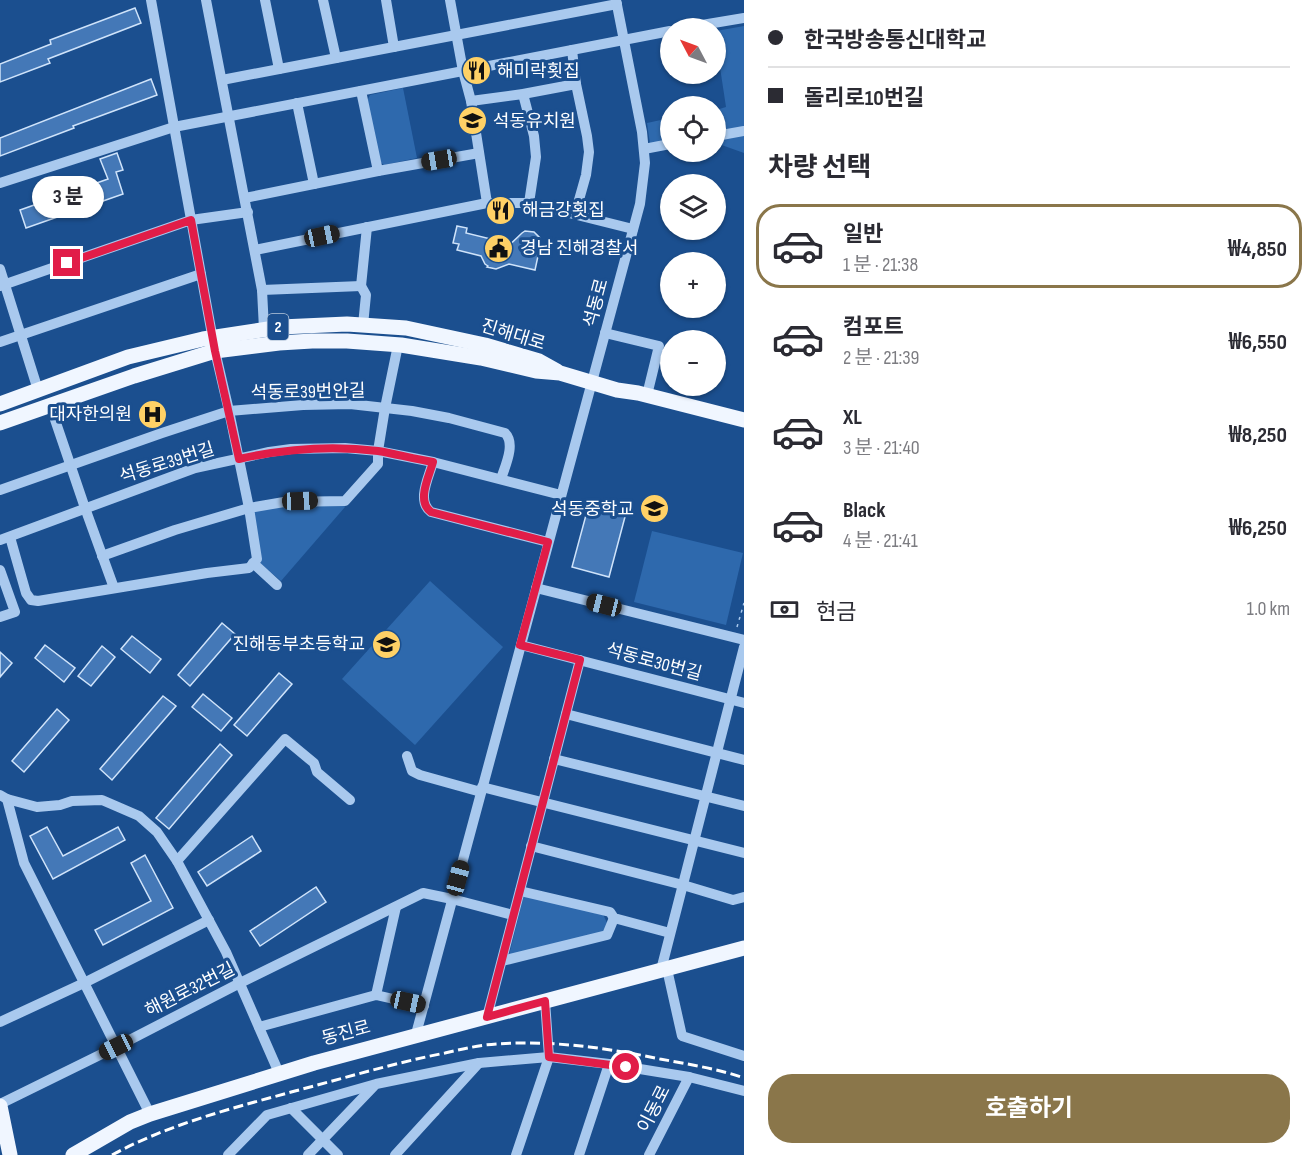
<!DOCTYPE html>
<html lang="ko">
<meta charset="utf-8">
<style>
body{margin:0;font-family:"Sofia Sans Condensed","Noto Sans KR",sans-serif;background:#f7f7f7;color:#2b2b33;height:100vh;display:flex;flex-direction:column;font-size:22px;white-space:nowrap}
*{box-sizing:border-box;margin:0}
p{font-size:20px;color:#7c7c81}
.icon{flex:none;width:33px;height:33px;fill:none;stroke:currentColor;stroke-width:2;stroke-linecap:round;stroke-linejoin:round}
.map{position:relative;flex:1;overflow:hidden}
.panel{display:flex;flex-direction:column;background:#fff;width:570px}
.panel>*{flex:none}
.guide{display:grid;align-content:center;height:132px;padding:0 24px;background:#fff}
.needle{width:39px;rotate:311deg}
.buttons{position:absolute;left:660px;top:18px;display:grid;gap:12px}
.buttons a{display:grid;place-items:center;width:66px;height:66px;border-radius:50%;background:#fff;box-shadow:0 2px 4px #0004;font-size:30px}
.end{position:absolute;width:27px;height:27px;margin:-14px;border:8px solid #e11d48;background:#fff;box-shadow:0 0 0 3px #fff}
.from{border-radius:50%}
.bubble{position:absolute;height:42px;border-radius:21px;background:#fff;box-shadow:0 2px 4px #0004;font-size:20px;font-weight:700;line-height:42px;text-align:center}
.car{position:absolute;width:18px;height:36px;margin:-18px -9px;border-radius:8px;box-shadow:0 0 4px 2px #0007;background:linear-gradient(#222 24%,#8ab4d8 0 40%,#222 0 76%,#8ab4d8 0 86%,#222 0)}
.guide b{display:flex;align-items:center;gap:21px;height:57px;font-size:22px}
.guide b+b{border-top:2px solid #e1e1e2}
.guide i{width:15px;height:15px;background:#2b2b33}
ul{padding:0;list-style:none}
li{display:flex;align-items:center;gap:18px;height:84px;margin:0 12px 9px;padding:0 12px;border:3px solid transparent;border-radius:24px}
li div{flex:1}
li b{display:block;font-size:22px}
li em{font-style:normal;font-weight:700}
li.on{border-color:#8a764a}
li>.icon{width:54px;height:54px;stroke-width:1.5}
h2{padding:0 24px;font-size:27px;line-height:72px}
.pay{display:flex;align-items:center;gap:15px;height:66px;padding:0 24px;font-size:22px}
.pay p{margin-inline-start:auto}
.cta{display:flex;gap:12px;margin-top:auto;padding:12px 24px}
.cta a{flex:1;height:69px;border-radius:24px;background:#8a764a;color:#fff;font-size:24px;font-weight:700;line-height:69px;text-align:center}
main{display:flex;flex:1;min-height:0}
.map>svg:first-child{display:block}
.green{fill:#2e69ad}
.building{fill:#4478b7;stroke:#cfe3fa;stroke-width:1.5}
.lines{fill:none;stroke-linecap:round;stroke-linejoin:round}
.path{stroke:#a9c9ee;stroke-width:1.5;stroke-dasharray:3 4.5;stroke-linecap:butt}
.minor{stroke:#a9c9ee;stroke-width:10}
.major{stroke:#f0f6ff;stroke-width:15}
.rail{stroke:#fff;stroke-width:3;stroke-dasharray:10 4.5;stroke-linecap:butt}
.route{stroke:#e11d48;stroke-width:8}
.labels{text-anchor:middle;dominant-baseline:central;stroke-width:6;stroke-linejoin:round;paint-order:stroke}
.shield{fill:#1b4f8f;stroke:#bbcadd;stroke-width:1.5}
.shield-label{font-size:16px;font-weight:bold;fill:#fff}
.poi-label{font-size:18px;fill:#fff;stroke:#1b4f8f;text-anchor:start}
.street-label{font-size:18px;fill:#fff;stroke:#1b4f8f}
</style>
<main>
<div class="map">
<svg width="744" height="1155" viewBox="0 0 744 1155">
<rect width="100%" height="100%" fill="#1b4f8f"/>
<!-- green -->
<g class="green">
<path d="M744,26V153L716,143V110L726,107L716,41V31Z"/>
<path d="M403,88L417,158L384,165L379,161L367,101L370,95Z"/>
<path d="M670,118V141L650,144L647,123Z"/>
<path d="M343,504L345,507L281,581L261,564L253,510L284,506Z"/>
<path d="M652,531L743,553L726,625L634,602Z"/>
<path d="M430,581L503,647L415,745L342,679Z"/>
<path d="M524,895L603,914L607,923L606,931L509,955Z"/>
</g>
<!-- building -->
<g class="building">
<path d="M135,8L141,23L48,59L50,63L0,82V64L51,44L50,40Z"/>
<path d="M151,79L157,95L73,126L74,128L0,156V138Z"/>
<path d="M117,153L123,170L116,172L123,194L26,228L20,210L108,179L100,159Z"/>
<path d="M457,226L467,228L466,233L503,242L499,255L522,233L525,231L534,232L540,238L541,242L535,270L509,264L496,269L487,267L488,266L485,264L481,256L457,250L459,244L453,243Z"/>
<path d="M589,504L626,513L609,577L572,567Z"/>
<path d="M222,623L235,634L190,686L178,675Z"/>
<path d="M132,636L161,659L150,673L121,649Z"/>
<path d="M45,645L75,668L64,682L35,658Z"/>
<path d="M102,646L115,657L91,686L78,676Z"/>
<path d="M0,652L12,663L0,677Z"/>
<path d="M279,673L292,684L247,736L234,725Z"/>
<path d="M203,694L232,718L221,731L192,707Z"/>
<path d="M163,696L176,706L112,780L100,769Z"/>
<path d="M57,709L69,720L24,772L12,761Z"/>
<path d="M220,744L232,755L169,829L156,818Z"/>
<path d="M47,827L63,856L118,827L125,840L53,879L30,836Z"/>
<path d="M252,836L261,851L207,886L198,872Z"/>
<path d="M145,855L173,908L103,945L95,930L151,901L131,863Z"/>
<path d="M316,887L326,902L260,946L250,931Z"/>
</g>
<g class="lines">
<!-- path -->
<path class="path" d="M737,627L744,603"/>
<!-- minor -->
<g class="minor">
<path d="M206,0L262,290L264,329"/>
<path d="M265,0L279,69"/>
<path d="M323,0L336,58"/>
<path d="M386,0L394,47"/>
<path d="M450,0L463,71L471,101L487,203"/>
<path d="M684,28L744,18"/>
<path d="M572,50L576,84L587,136L589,152L586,175L575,214"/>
<path d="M222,80L617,4"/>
<path d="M361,91L378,171"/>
<path d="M523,94L534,136L536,157L529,203"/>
<path d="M471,101L523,94L576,84"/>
<path d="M297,103L314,184"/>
<path d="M716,136L744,131"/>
<path d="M644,149L670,144"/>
<path d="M0,183L174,127L670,31"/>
<path d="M245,198L378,171L479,153"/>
<path d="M255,250L487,203H529L633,229"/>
<path d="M0,269L38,390"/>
<path d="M0,286L191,220L248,212"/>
<path d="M361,286L367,227"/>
<path d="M361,286L366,295L363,325"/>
<path d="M262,290L361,286"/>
<path d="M605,333L659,346L647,395"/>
<path d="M0,342L201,274"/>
<path d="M50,405L85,508L114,588"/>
<path d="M433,462C429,477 416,501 431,512L548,542"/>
<path d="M0,490L162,433L229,411L303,405L350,404L412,411L449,418L505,433C516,444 505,466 501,479"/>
<path d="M10,537L26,593L31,600L38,601L207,573L249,568L257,559L249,508L229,411L215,351L151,0"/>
<path d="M0,540L195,468L269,452L291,449L345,448L378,451L433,462L561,495"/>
<path d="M102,556L175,530L249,508L284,502L345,501L378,464V451L385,408L398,345"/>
<path d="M253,563L277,585"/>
<path d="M0,570L15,612L0,617"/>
<path d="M536,588L744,640"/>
<path d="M521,645L744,703"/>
<path d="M566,714L744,760"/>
<path d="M407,756L412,771L420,775L481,792"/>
<path d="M554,759L744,806"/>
<path d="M482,787L744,853"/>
<path d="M0,795L7,799L37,807L60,805L72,801L102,800L139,816L157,832L177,861L226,952L279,1073"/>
<path d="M7,799L24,863L150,1114"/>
<path d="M531,846L683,885L733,900L744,897"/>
<path d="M177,861L285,739L314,763L317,772L350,800"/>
<path d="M520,891L610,912L614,918L670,933"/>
<path d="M502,961L607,935L614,918"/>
<path d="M667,969L682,1036L744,1056"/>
<path d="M661,970L744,647"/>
<path d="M376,995L396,907"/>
<path d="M487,1017L580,660"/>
<path d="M0,1022L84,983L209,920"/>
<path d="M259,1027L376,995L424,1006"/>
<path d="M416,1034L640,204L645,163L642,132L616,0"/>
<path d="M0,1104L116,1047L240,983L423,893L452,899L513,915"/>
<path d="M291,1108L338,1155"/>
<path d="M228,1155L267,1115L376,1084L479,1063L549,1057L609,1064L689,1077L744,1091"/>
<path d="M308,1155L374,1086"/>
<path d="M395,1155L479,1063"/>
<path d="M516,1155L549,1057L545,1001"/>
<path d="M579,1155L609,1064"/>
<path d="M649,1155L689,1077"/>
</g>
<!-- major -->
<g class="major">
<path d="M0,404L128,357L203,339L281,327L347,324L406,328L485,345L539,361L557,371"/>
<path d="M0,423L134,376L215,351L279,343L312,341H347L401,345L481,358L536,371L560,373L617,390L638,393L744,420"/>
<path d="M0,1106L10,1155"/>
<path d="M73,1155L130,1122L150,1114L314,1063L744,948"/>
</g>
<!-- rail -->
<path class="rail" d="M112,1155C169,1124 233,1108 295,1091C345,1078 394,1063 445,1053C458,1050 471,1047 485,1045C543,1039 603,1047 660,1059C687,1064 719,1069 744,1078"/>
</g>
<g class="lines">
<!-- route -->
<path class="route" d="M67,263L191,220L215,351L239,459C284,449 331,445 378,451C396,454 414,459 433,462C429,477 416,501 431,512L548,542L520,645L580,660L487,1017L545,1001L549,1057L626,1067"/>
</g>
<!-- icons -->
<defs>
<symbol id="restaurant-disc" viewBox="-11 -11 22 22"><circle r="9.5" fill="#ffd166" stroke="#1b4f8f"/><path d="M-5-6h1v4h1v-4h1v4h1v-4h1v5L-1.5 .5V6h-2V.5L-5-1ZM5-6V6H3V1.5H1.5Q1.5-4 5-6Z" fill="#111"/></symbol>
<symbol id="school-disc" viewBox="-11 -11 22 22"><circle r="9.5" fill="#ffd166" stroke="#1b4f8f"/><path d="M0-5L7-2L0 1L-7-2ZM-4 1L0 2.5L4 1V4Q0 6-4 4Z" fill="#111"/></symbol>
<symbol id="civic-disc" viewBox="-11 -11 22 22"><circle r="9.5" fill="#ffd166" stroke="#1b4f8f"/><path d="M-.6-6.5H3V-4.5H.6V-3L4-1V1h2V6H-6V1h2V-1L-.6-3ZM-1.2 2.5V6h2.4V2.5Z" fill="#111"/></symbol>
<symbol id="hospital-disc" viewBox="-11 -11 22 22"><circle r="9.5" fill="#ffd166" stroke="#1b4f8f"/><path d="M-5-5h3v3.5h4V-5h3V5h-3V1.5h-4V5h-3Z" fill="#111"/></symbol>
</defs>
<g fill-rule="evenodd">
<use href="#restaurant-disc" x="460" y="54" width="33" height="33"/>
<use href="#school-disc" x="456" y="104" width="33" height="33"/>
<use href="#restaurant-disc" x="484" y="194" width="33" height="33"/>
<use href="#civic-disc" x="482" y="232" width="33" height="33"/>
<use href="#hospital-disc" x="136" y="398" width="33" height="33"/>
<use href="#school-disc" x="638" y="492" width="33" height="33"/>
<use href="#school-disc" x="370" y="628" width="33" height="33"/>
</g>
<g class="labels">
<!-- shield labels -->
<rect class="shield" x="267.5" y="314" width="21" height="26" rx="4.5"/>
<g class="shield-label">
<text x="278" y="327">2</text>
</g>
<!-- poi labels -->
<g class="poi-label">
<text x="497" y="71">해미락횟집</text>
<text x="493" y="121">석동유치원</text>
<text x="522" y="210">해금강횟집</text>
<text x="520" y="248">경남 진해경찰서</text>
<text x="132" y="414" text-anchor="end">대자한의원</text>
<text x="634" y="509" text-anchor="end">석동중학교</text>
<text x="365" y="644" text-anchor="end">진해동부초등학교</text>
</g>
<!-- street labels -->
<g class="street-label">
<text transform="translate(596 303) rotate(-75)">석동로</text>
<text transform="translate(513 335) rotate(17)">진해대로</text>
<text transform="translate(308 392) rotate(-1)">석동로39번안길</text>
<text transform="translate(167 463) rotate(-17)">석동로39번길</text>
<text transform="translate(654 662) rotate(15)">석동로30번길</text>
<text transform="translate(190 990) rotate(-27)">해원로32번길</text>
<text transform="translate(346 1033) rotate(-15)">동진로</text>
<text transform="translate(654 1109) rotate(-63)">이동로</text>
</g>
</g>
</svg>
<div class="buttons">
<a><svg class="needle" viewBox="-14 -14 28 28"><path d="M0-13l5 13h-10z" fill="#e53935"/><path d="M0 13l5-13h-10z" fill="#7c7c81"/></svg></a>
<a><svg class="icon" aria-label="locate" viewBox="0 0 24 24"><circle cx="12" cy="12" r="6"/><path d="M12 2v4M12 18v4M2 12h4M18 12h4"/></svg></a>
<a><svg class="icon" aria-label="layers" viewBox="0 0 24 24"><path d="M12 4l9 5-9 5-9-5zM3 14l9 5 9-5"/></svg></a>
<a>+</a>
<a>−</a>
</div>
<i class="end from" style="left:626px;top:1067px"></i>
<i class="end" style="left:67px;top:263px"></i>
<div class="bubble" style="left:32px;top:176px;width:72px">3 분</div>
<i class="car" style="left:439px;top:160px;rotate:260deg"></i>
<i class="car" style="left:322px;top:236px;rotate:78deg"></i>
<i class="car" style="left:300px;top:501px;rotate:88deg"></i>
<i class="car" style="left:604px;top:605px;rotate:284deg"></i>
<i class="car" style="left:458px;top:878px;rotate:15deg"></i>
<i class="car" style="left:408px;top:1002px;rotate:102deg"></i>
<i class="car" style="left:116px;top:1047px;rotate:244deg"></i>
</div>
<section class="panel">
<div class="guide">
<b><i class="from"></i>한국방송통신대학교</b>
<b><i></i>돌리로10번길</b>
</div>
<h2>차량 선택</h2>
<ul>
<li class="on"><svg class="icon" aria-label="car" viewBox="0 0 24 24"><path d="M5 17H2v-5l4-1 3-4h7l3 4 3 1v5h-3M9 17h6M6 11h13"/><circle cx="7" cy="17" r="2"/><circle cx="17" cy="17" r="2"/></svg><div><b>일반</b><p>1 분 · 21:38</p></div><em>₩4,850</em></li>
<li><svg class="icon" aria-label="car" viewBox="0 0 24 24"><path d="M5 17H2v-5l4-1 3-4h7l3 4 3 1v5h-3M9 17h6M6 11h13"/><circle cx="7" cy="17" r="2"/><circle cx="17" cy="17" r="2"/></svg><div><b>컴포트</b><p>2 분 · 21:39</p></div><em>₩6,550</em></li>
<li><svg class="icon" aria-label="car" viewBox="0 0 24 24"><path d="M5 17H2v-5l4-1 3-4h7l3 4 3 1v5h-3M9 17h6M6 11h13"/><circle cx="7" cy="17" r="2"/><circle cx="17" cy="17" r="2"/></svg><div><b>XL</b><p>3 분 · 21:40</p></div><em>₩8,250</em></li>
<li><svg class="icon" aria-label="car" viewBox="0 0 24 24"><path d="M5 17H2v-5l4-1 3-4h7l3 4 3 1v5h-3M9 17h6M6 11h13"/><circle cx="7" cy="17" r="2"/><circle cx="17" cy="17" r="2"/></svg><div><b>Black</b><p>4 분 · 21:41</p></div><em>₩6,250</em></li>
</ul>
<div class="pay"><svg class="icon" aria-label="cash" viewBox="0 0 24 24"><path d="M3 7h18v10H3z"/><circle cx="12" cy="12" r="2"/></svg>현금<p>1.0 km</p></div>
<div class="cta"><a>호출하기</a></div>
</section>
</main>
